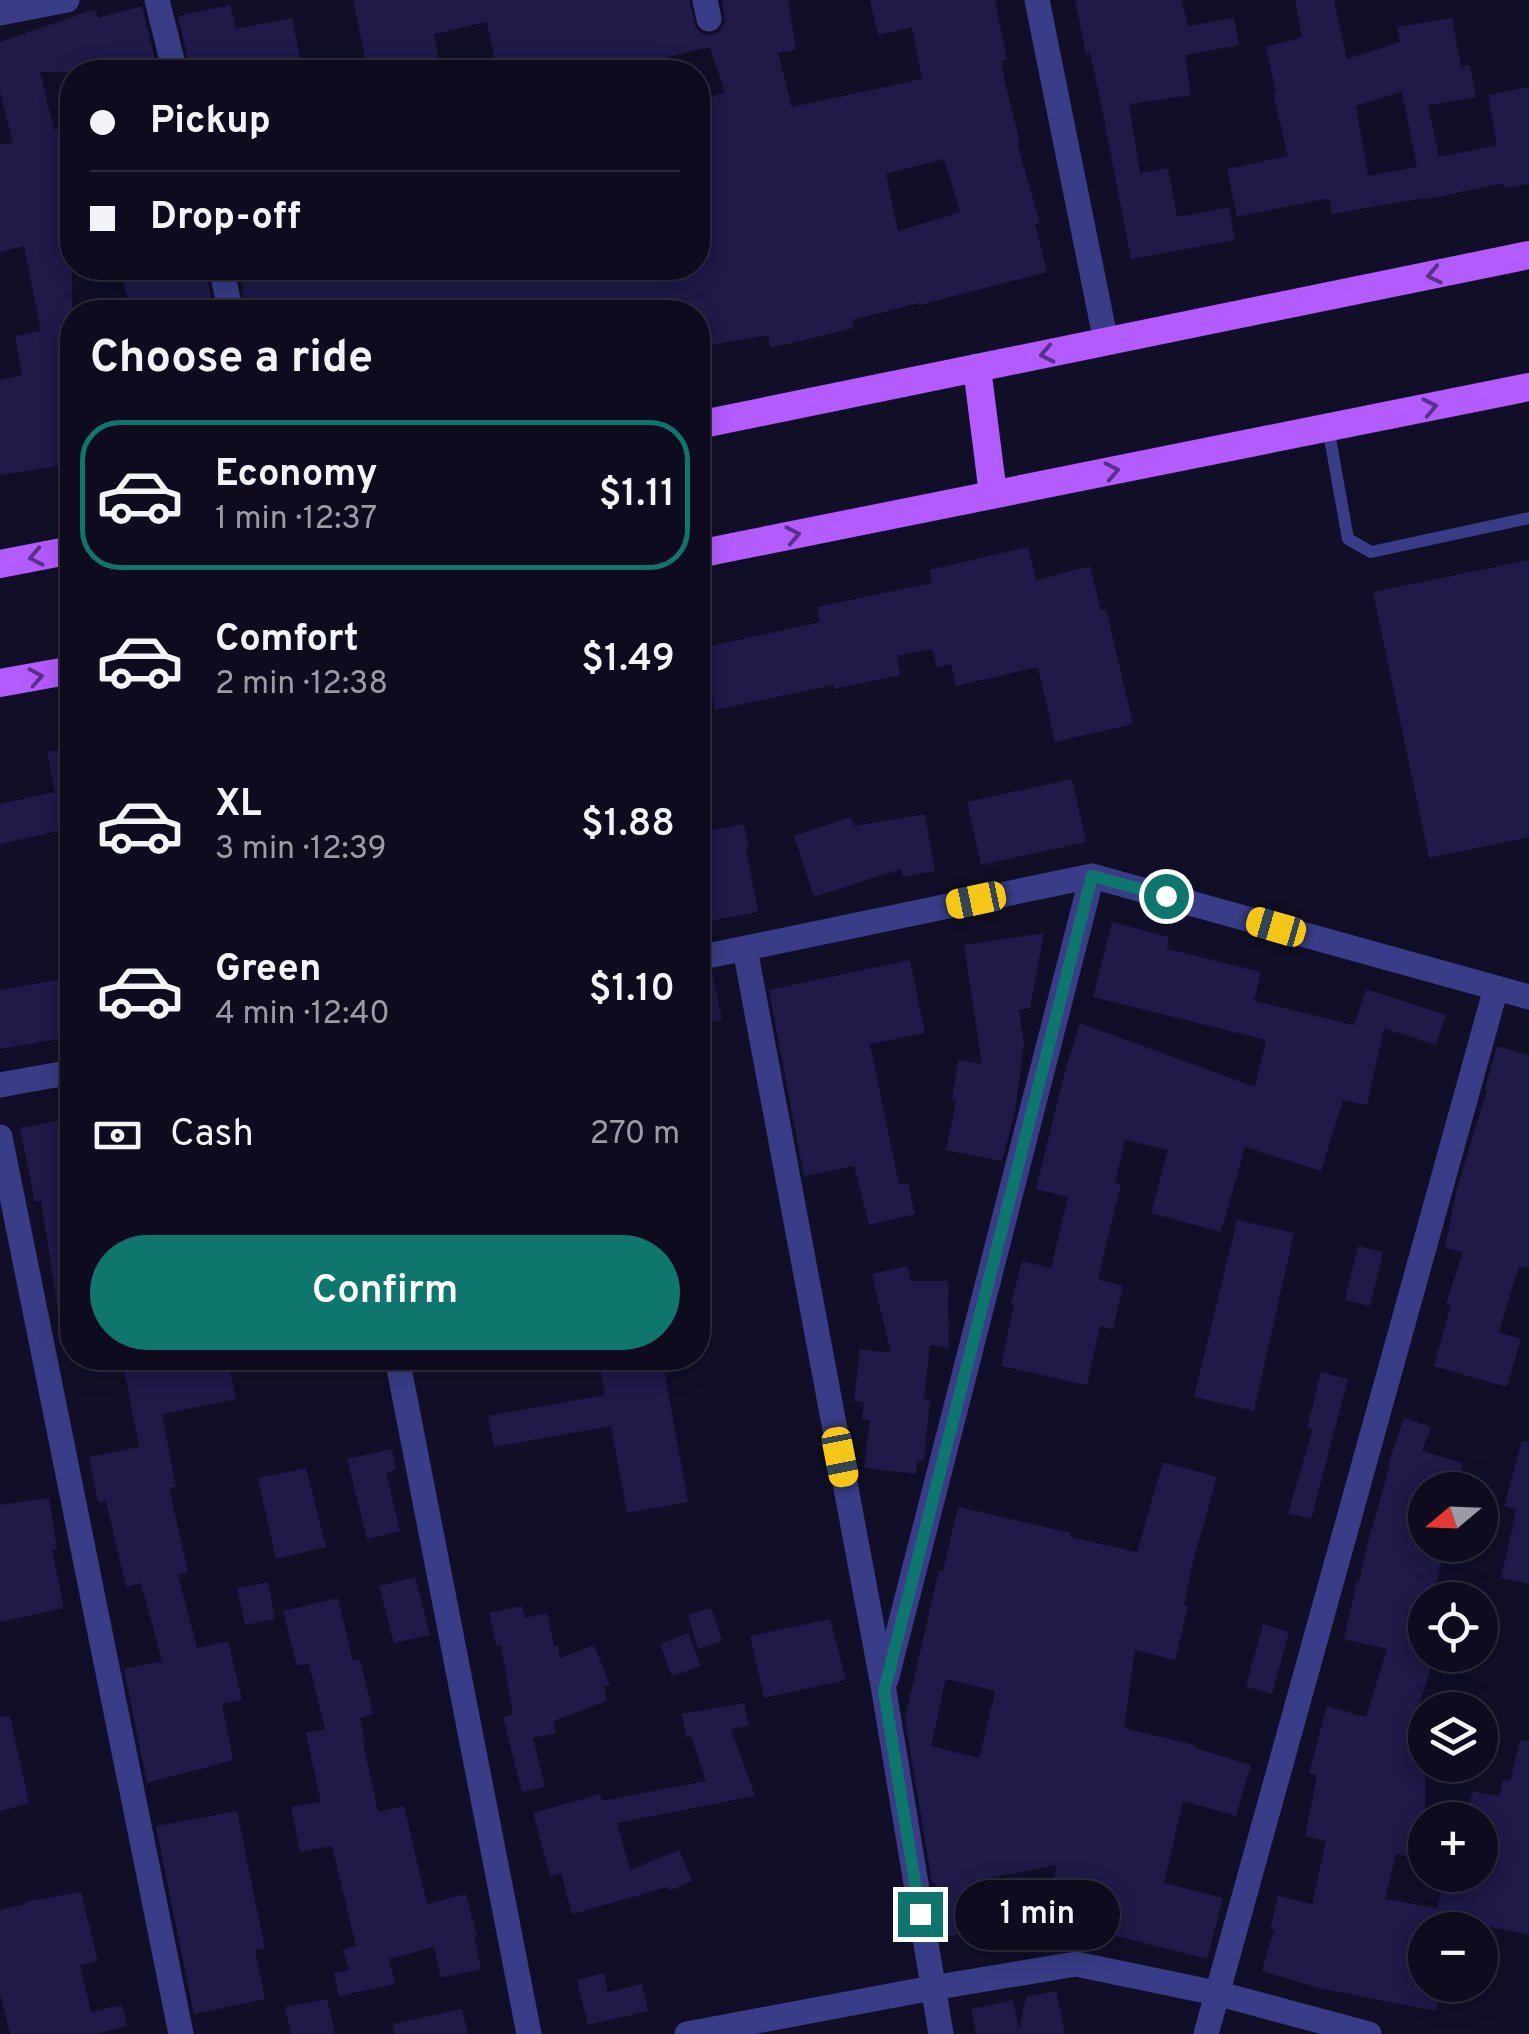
<!DOCTYPE html>
<meta charset="utf-8">
<style>
body{margin:0;font-family:Overpass,sans-serif;background:#1b192a;color:#f1f3f6;height:100vh;display:flex;flex-direction:column;font-size:38px;white-space:nowrap}
*{box-sizing:border-box;margin:0}
p{font-size:32px;color:#9a9ba4}
.icon{flex:none;width:55px;height:55px;fill:none;stroke:currentColor;stroke-width:2;stroke-linecap:round;stroke-linejoin:round}
.map{position:relative;flex:1;overflow:hidden}
.sheet{position:absolute;left:60px;top:300px;width:650px;height:1070px;display:flex;flex-direction:column;background:#0d0b1d;border-radius:40px;box-shadow:0 5px 25px #0003,0 0 0 2px #2d2b3b}
.sheet>*{flex:none}
.banner{position:absolute;left:60px;top:60px;width:650px;height:220px;border-radius:40px;box-shadow:0 5px 25px #0003,0 0 0 2px #2d2b3b;display:grid;align-content:center;height:220px;padding:0 30px;background:#0d0b1d}
.needle{width:65px;rotate:251deg}
.buttons{position:absolute;left:1408px;top:1472px;display:grid;gap:20px}
.buttons a{display:grid;place-items:center;width:90px;height:90px;border-radius:50%;background:#0d0b1d;box-shadow:0 5px 25px #0003,0 0 0 2px #2d2b3b;font-size:50px}
.end{position:absolute;width:45px;height:45px;margin:-22px;border:12px solid #0f766e;background:#fff;box-shadow:0 0 0 5px #fff}
.from{border-radius:50%}
.bubble{position:absolute;height:70px;border-radius:35px;background:#0d0b1d;box-shadow:0 5px 25px #0003,0 0 0 2px #2d2b3b;font-size:32px;font-weight:600;line-height:70px;text-align:center}
.car{position:absolute;width:30px;height:60px;margin:-30px -15px;border-radius:12px;box-shadow:0 0 8px 2px #0007;background:linear-gradient(#f5c518 24%,#345 0 40%,#f5c518 0 76%,#345 0 86%,#f5c518 0)}
.banner b{display:flex;align-items:center;gap:35px;height:95px;font-size:38px}
.banner b+b{border-top:2px solid #2d2b3b}
.banner i{width:25px;height:25px;background:#f1f3f6}
ul{padding:0;list-style:none}
li{display:flex;align-items:center;gap:30px;height:150px;margin:0 20px 15px;padding:0 10px;border:5px solid transparent;border-radius:40px}
li div{flex:1}
li b{display:block;font-size:38px}
li em{font-style:normal;font-weight:600}
li.active{border-color:#0f766e}
li>.icon{width:90px;height:90px;stroke-width:1.5}
h2{padding:0 30px;font-size:45px;line-height:120px}
.pay{display:flex;align-items:center;gap:25px;height:110px;padding:0 30px;font-size:38px}
.pay p{margin-inline-start:auto}
.primary-button{display:flex;gap:20px;margin-top:auto;padding:20px 30px}
.primary-button a{flex:1;height:115px;border-radius:60px;background:#0f766e;color:#fff;font-size:40px;font-weight:600;line-height:115px;text-align:center}
.map>svg:first-child{display:block}
.building{fill:#1f1a48;fill-rule:evenodd}
.lines{fill:none;stroke-linecap:round;stroke-linejoin:round}
.service{stroke:#393d87;stroke-width:12}
.minor{stroke:#393d87;stroke-width:25}
.primary{stroke:#b35bff;stroke-width:28}
.oneway{stroke:#5a3188}
.route{stroke:#0f766e;stroke-width:12}
</style>
<div class="map">
<svg width="1529" height="2034" viewBox="0 0 1529 2034">
<rect width="100%" height="100%" fill="#110f27"/>
<!-- building -->
<g class="building">
<path d="M353,0H689L696,29L703,34L711,35L719,32L725,23L722,0H788L796,50L778,53L792,107L922,79L912,27L878,35L870,0H995L1007,60L1001,61L1007,91L1020,143H1017L1040,223L1035,224L1047,272L919,305L918,303L852,320L854,328L770,348L768,335L698,347V312H497L496,307L470,312H247L238,268H463L465,278L482,274L483,282L555,268H698V100L725,93L710,47L647,62L649,72H497L487,22L434,34L441,72H368ZM944,159L960,212L898,231L886,174Z"/>
<path d="M1075,0H1182L1188,26L1234,18L1239,45L1185,55L1191,95L1129,104L1140,173L1168,168L1177,217L1229,207L1235,240L1131,259L1100,99L1090,53L1086,54Z"/>
<path d="M1295,0H1334L1347,59L1400,42L1397,27L1452,18L1461,67L1470,65L1476,97L1428,105L1439,157L1497,145L1488,95L1529,87V184L1505,188L1504,183L1423,200V198L1332,214L1329,198L1237,217L1227,169L1288,156L1273,93H1276L1266,47L1302,37ZM1402,92L1417,167L1368,176L1356,106Z"/>
<path d="M230,5L236,29L292,18L303,72H191L178,16Z"/>
<path d="M142,6L158,72H40L54,130L72,125V464L0,475V380L22,375L15,336L41,331L24,246L0,252V144L13,143L0,91V42L95,9L98,18Z"/>
<path d="M119,268H205L214,312H132Z"/>
<path d="M1028,547L1036,580L1090,566L1101,611L1106,609L1133,724L1055,742L1038,667L956,686L951,664L937,668L932,649L897,656L900,675L834,689L833,685L715,710L702,648L820,622L817,607L932,583L929,570Z"/>
<path d="M1529,560V837L1429,858L1373,592Z"/>
<path d="M72,747V826L57,829L58,831L0,844V804L55,792L47,752Z"/>
<path d="M1072,779L1086,842L981,865L967,802Z"/>
<path d="M925,814L935,871L903,877L901,869L814,897L794,836L851,817L854,826Z"/>
<path d="M744,824L749,848L746,849L758,912L698,923V833Z"/>
<path d="M1112,922L1169,937L1167,949L1261,972L1254,1001L1354,1025L1366,989L1446,1015L1436,1045L1384,1028L1367,1105L1343,1100L1321,1171L1245,1147L1221,1232L1151,1213L1168,1150L1125,1140L1115,1183L1121,1184L1098,1279L1123,1286L1113,1329L1100,1326L1087,1385L1001,1366L1014,1304H1011L1022,1261L1051,1268L1068,1197L1036,1189L1066,1068L1080,1023L1255,1087L1266,1040L1093,997Z"/>
<path d="M1044,933L1030,1008L1019,1010L1024,1044L1015,1111L1002,1161L946,1150L956,1101L952,1100L958,1060L982,1064L964,945Z"/>
<path d="M910,960L925,1033L870,1044L899,1185L908,1183L915,1214L869,1225L854,1166L804,1176L769,990Z"/>
<path d="M712,972L722,1019L698,1026V974Z"/>
<path d="M72,977V1037L0,1049V990Z"/>
<path d="M1497,1046L1529,1055V1268L1519,1266L1499,1332L1521,1339L1507,1387L1434,1366L1451,1305L1446,1304L1463,1252L1445,1248L1456,1192L1487,1090L1485,1089Z"/>
<path d="M72,1118V1316L59,1317L41,1201L35,1202L20,1128Z"/>
<path d="M1237,1220L1294,1233L1254,1411L1194,1397Z"/>
<path d="M1358,1246L1383,1252L1370,1306L1345,1300Z"/>
<path d="M907,1266L911,1281H948L949,1348L930,1345L924,1399L930,1400L924,1461H917L916,1474L864,1468L870,1420L862,1419L864,1402L854,1401L860,1349L891,1353L872,1274Z"/>
<path d="M122,1358H227L236,1399L162,1414L176,1487L169,1488L188,1572L178,1575L197,1648L228,1641L242,1700L222,1704L233,1760L147,1783L124,1669L162,1661L141,1583L126,1587L106,1501L98,1502L89,1457L139,1447Z"/>
<path d="M598,1358H662L688,1502L627,1513L611,1426L494,1447L488,1416L605,1395Z"/>
<path d="M1321,1372L1348,1379L1311,1519L1288,1513L1313,1429L1307,1428Z"/>
<path d="M1404,1418L1431,1427L1422,1451L1463,1463L1456,1486L1425,1477V1545L1445,1546L1435,1591L1425,1589V1655H1435L1410,1734L1425,1737V1860L1396,1854L1385,1899L1437,1908L1446,1875H1480V1820H1467L1472,1791L1499,1796L1503,1780L1510,1781L1520,1740L1529,1741V1935L1439,1916L1437,1930H1425V1985H1442L1436,2011L1319,1988L1262,1971L1274,1930L1270,1929L1278,1896L1312,1904L1326,1841L1305,1836L1317,1775L1309,1773L1327,1706L1366,1717L1387,1649L1344,1639L1357,1581L1359,1582L1371,1529H1372L1390,1464H1388Z"/>
<path d="M1522,1441L1529,1442V1584L1501,1578L1516,1510L1504,1506Z"/>
<path d="M392,1449L396,1470L386,1473L400,1531L367,1539L347,1459Z"/>
<path d="M1163,1462L1217,1477L1194,1558L1184,1605L1188,1606L1175,1660L1135,1650L1124,1728L1195,1745V1748L1251,1765L1236,1816L1183,1801L1164,1883L1223,1898L1207,1959L1081,1927L1078,1942L1041,1934L1057,1865L989,1878L998,1927L945,1937L935,1882H932L905,1718L939,1570L943,1571L958,1507L1071,1533L1070,1537L1137,1552ZM946,1679L995,1691L980,1756L978,1758L931,1746Z"/>
<path d="M306,1468L326,1547L276,1559L258,1478Z"/>
<path d="M49,1498L57,1549L52,1550L64,1608L0,1622V1505Z"/>
<path d="M415,1577L430,1635L394,1643L379,1586Z"/>
<path d="M268,1582L275,1619L245,1625L237,1588Z"/>
<path d="M338,1598L353,1661L360,1659L373,1714L360,1718L365,1741L363,1742L378,1812L404,1806L427,1904L466,1894L477,1937H474L481,1969L441,1978L434,1947L389,1959L395,1984L339,1996L334,1973L349,1970L343,1950L356,1946L332,1846L300,1852L291,1807L321,1802L306,1733L325,1729L309,1663L297,1666L283,1611Z"/>
<path d="M522,1606L525,1618L547,1613L554,1646H558L560,1658L594,1645L610,1685L604,1687L607,1701L553,1721L556,1733L533,1738L545,1787L522,1792L503,1717L513,1714L501,1646L497,1647L489,1613Z"/>
<path d="M711,1608L722,1641L698,1649L688,1615Z"/>
<path d="M830,1619L846,1680L764,1698L750,1636Z"/>
<path d="M1263,1624L1289,1632L1272,1694L1246,1686Z"/>
<path d="M688,1633L701,1666L672,1676L660,1644Z"/>
<path d="M744,1703L749,1726L731,1729L755,1796L617,1823L630,1870L679,1850L692,1881L669,1891L667,1887L572,1914L561,1873L550,1876L533,1813L600,1794L602,1801L706,1781L691,1736L686,1737L682,1714Z"/>
<path d="M10,1716L29,1803L0,1811V1717Z"/>
<path d="M237,1811L265,1948L255,1950L265,1999L194,2014L156,1826Z"/>
<path d="M81,1892L98,1961L80,1965L91,2012L122,2005L127,2026L96,2034H10L0,1993V1910L26,1904L25,1902Z"/>
<path d="M604,1973L608,1992L642,1984L648,2011L588,2025L577,1980Z"/>
<path d="M1056,1991L1065,2034H976L971,2009L1013,2000L1019,2030L1026,1997Z"/>
<path d="M327,1999L335,2034H291L285,2007Z"/>
<path d="M462,2009L468,2034H394L393,2024Z"/>
</g>
<g class="lines">
<!-- service -->
<path class="service" d="M1328,427L1348,539L1371,552L1529,518"/>
<!-- minor -->
<g class="minor">
<path d="M157,0L175,72"/>
<path d="M705,0L709,19"/>
<path d="M1037,0L1106,342"/>
<path d="M0,13L67,0"/>
<path d="M221,268L231,312"/>
<path d="M745,949L884,1691L941,2034"/>
<path d="M698,958L1092,876L1529,997"/>
<path d="M0,1085L72,1072"/>
<path d="M0,1137L181,2034"/>
<path d="M397,1358L529,2034"/>
<path d="M886,1680L1092,876"/>
<path d="M687,2034L932,1988L1076,1964L1216,1993L1369,2034"/>
<path d="M1206,2034L1496,988"/>
</g>
<!-- primary -->
<g class="primary">
<path d="M977,368L993,494"/>
<path d="M698,425L1529,255"/>
<path d="M698,554L1529,387"/>
<path d="M0,564L72,550"/>
<path d="M0,683L72,670"/>
</g>
</g>
<!-- one-way arrows -->
<defs><path id="oneway-chevron" d="M-2-3.5L2.5 0L-2 3.5" fill="none" stroke-width="1.6" stroke-linecap="round" stroke-linejoin="round" transform="scale(2.5)"/></defs>
<g class="oneway">
<use href="#oneway-chevron" transform="translate(1434 275) rotate(168)"/>
<use href="#oneway-chevron" transform="translate(1047 354) rotate(169)"/>
<use href="#oneway-chevron" transform="translate(1430 407) rotate(-11)"/>
<use href="#oneway-chevron" transform="translate(1112 471) rotate(-11)"/>
<use href="#oneway-chevron" transform="translate(793 535) rotate(-11)"/>
<use href="#oneway-chevron" transform="translate(36 557) rotate(169)"/>
<use href="#oneway-chevron" transform="translate(36 677) rotate(-10)"/>
</g>
<g class="lines">
<!-- route -->
<path class="route" d="M920,1914L884,1691L1092,876L1166,896"/>
</g>
</svg>
<div class="buttons">
<a><svg class="needle" viewBox="-14 -14 28 28"><path d="M0-13l5 13h-10z" fill="#e53935"/><path d="M0 13l5-13h-10z" fill="#9a9ba4"/></svg></a>
<a><svg class="icon" aria-label="locate" viewBox="0 0 24 24"><circle cx="12" cy="12" r="6"/><path d="M12 2v4M12 18v4M2 12h4M18 12h4"/></svg></a>
<a><svg class="icon" aria-label="layers" viewBox="0 0 24 24"><path d="M12 4l9 5-9 5-9-5zM3 14l9 5 9-5"/></svg></a>
<a>+</a>
<a>−</a>
</div>
<i class="end from" style="left:1166px;top:896px"></i>
<i class="end" style="left:920px;top:1914px"></i>
<div class="bubble" style="left:955px;top:1880px;width:165px">1 min</div>
<i class="car" style="left:976px;top:900px;rotate:258deg"></i>
<i class="car" style="left:1276px;top:927px;rotate:286deg"></i>
<i class="car" style="left:840px;top:1457px;rotate:169deg"></i>
<div class="banner">
<b><i class="from"></i>Pickup</b>
<b><i></i>Drop-off</b>
</div>
<section class="sheet">
<h2>Choose a ride</h2>
<ul>
<li class="active"><svg class="icon" aria-label="car" viewBox="0 0 24 24"><path d="M5 17H2v-5l4-1 3-4h7l3 4 3 1v5h-3M9 17h6M6 11h13"/><circle cx="7" cy="17" r="2"/><circle cx="17" cy="17" r="2"/></svg><div><b>Economy</b><p>1 min · 12:37</p></div><em>$1.11</em></li>
<li><svg class="icon" aria-label="car" viewBox="0 0 24 24"><path d="M5 17H2v-5l4-1 3-4h7l3 4 3 1v5h-3M9 17h6M6 11h13"/><circle cx="7" cy="17" r="2"/><circle cx="17" cy="17" r="2"/></svg><div><b>Comfort</b><p>2 min · 12:38</p></div><em>$1.49</em></li>
<li><svg class="icon" aria-label="car" viewBox="0 0 24 24"><path d="M5 17H2v-5l4-1 3-4h7l3 4 3 1v5h-3M9 17h6M6 11h13"/><circle cx="7" cy="17" r="2"/><circle cx="17" cy="17" r="2"/></svg><div><b>XL</b><p>3 min · 12:39</p></div><em>$1.88</em></li>
<li><svg class="icon" aria-label="car" viewBox="0 0 24 24"><path d="M5 17H2v-5l4-1 3-4h7l3 4 3 1v5h-3M9 17h6M6 11h13"/><circle cx="7" cy="17" r="2"/><circle cx="17" cy="17" r="2"/></svg><div><b>Green</b><p>4 min · 12:40</p></div><em>$1.10</em></li>
</ul>
<div class="pay"><svg class="icon" aria-label="cash" viewBox="0 0 24 24"><path d="M3 7h18v10H3z"/><circle cx="12" cy="12" r="2"/></svg>Cash<p>270 m</p></div>
<div class="primary-button"><a>Confirm</a></div>
</section>
</div>
